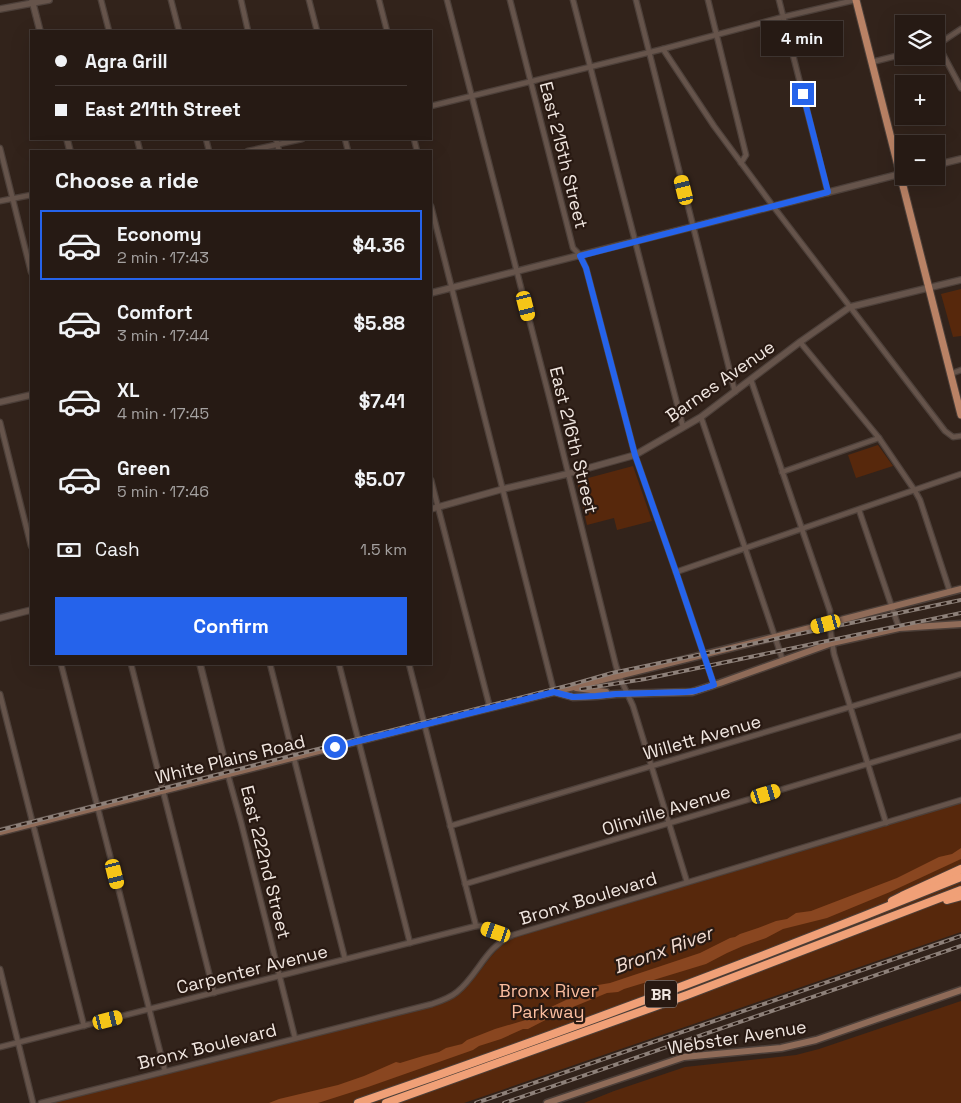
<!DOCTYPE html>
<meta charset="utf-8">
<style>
body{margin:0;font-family:"Space Grotesk",sans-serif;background:#322722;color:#f1f3f6;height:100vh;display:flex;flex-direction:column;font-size:19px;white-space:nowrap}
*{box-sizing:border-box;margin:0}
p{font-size:16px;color:#a4a1a0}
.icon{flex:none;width:28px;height:28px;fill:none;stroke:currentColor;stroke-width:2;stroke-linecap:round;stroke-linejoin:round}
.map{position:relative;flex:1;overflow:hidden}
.sheet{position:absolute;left:30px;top:150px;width:402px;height:515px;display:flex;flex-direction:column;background:#261a14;border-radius:0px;box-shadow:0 5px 20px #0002,0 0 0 1px #423834}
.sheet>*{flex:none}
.top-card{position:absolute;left:30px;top:30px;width:402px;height:110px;border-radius:0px;box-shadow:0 5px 20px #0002,0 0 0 1px #423834;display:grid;align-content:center;height:110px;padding:0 25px;background:#261a14}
.controls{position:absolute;left:895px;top:15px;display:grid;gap:10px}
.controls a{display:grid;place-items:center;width:50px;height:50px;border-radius:0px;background:#261a14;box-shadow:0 5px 20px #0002,0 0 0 1px #423834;font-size:25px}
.end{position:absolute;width:22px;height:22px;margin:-11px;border:6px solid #2563eb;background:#fff;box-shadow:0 0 0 2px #fff}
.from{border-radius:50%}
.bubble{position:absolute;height:35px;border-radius:0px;background:#261a14;box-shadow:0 5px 20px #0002,0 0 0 1px #423834;font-size:16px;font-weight:600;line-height:35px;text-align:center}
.car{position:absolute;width:15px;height:30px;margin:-15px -8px;border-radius:6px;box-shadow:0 0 4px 1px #0007;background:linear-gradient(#f5c518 24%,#345 0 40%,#f5c518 0 76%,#345 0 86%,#f5c518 0)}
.top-card b{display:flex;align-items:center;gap:18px;height:48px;font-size:19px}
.top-card b+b{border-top:1px solid #423834}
.top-card i{width:12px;height:12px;background:#f1f3f6}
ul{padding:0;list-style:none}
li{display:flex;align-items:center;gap:15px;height:70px;margin:0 10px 8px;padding:0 15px;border:2px solid transparent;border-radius:0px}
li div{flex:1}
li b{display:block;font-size:19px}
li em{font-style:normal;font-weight:600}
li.current{border-color:#2563eb}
li>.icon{width:45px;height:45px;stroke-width:1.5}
h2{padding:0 25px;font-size:22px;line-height:60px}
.pay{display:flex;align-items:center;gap:12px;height:55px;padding:0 25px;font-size:19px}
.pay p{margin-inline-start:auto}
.primary-button{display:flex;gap:10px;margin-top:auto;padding:10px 25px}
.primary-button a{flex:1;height:58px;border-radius:0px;background:#2563eb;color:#fff;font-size:20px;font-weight:600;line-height:58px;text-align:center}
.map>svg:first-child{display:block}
.green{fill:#57280c}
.water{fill:#894620}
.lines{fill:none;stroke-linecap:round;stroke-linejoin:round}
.minor-casing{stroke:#4d403a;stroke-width:7}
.tertiary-casing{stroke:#4d403a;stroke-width:8}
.secondary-casing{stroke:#4d403a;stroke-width:9}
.primary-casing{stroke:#4d403a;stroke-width:9}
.motorway-casing{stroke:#4d403a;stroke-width:10}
.minor{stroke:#66544b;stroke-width:4.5}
.tertiary{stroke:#66544b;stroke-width:5.5}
.secondary{stroke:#8f6b58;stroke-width:6}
.primary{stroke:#b98265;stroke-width:7}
.motorway{stroke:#f0a077;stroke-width:8}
.rail-casing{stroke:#8d8079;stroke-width:4}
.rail{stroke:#281912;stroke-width:2;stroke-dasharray:5.5;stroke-linecap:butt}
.route{stroke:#2563eb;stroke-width:6}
.labels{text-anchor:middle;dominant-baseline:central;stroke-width:4.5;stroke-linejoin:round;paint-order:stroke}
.shield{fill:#281912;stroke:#b4a8a2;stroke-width:1}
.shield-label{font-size:16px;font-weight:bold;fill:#f0e6e0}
.street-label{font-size:18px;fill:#f0e6e0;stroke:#281912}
.park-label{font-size:18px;fill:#fabd9f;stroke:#281912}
.water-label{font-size:19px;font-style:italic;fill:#f2ddd3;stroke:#281912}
</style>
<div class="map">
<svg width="961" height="1103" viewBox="0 0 961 1103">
<rect width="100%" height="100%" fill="#32231b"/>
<!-- green -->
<g class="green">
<path d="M961,289V336L953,337L941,294Z"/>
<path d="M878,445L893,466L856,478L848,455Z"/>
<path d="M633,466L652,521L617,530L614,518L587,525L577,481Z"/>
<path d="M961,803V932L464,1103H51L220,1059L431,1007C446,1002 459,995 470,983C486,966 493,947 516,937Z"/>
<path d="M961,1001V1103H584L614,1091L685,1067L796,1055L819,1049Z"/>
</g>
<!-- water -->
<path class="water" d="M961,848V859L890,892L827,918L783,929L766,938L743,946L727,953L706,964L624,989L618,992L607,993L573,1007L568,1010L557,1014L528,1029H523L501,1039L479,1046L473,1050L368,1087L318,1103H269L279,1099L338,1085L364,1076L396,1062L400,1063L423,1056L439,1052L446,1048L462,1044L467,1040L495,1029L529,1019L535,1015L546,1012L551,1007L598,985L610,983L700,953L730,938L735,937L740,934L758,928L776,921L787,919L796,913L811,911L897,878L939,857L952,854Z"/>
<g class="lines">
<defs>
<g id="minor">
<path d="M101,0L109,31"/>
<path d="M171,0L179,31"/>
<path d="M241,0L248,31"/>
<path d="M309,0L317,31"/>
<path d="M379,0L387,31"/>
<path d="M447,0L552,408L616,666L621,680L633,706L687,882"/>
<path d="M510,0L573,248L580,255L586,268L635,455L676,572L714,685"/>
<path d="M573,0L683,427"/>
<path d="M636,0L735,392"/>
<path d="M708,0L746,155L741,163"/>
<path d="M779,0L828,193"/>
<path d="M937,45L961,29"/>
<path d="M938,45L961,88"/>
<path d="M663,49L714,126L773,206L945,431L953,437L961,436"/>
<path d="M872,62L904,54"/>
<path d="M431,106L663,49L783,17L855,0"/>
<path d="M137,139L140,151"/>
<path d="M206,139L209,151"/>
<path d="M276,139L279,151"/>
<path d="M345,139L348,151"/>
<path d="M414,139L417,151"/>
<path d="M0,148L31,272"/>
<path d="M248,151L302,139"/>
<path d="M0,201L31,195"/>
<path d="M431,206L554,692"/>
<path d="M800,342L879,438L915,491L920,500L950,592"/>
<path d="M950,374L961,370"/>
<path d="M751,380L830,611L831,635L834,654L886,823"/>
<path d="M701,417L783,661"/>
<path d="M0,422L31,546"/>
<path d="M782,472L879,438"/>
<path d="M431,480L490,708"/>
<path d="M859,510L899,628"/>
<path d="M676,572L961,474"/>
<path d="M61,664L165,1071"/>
<path d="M131,664L214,993"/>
<path d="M270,664L345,959"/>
<path d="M339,664L410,943"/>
<path d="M409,664L476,926"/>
<path d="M0,694L84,1026"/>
<path d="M228,775L241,822L295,1038"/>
<path d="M450,826L961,674"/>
<path d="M465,884L961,736"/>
<path d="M0,969L33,1103"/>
<path d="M0,1047L476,926H481L509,936"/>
<path d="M41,1103L432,1004C441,1001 450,998 457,992C479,974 485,947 513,935L961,800"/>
</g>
<g id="tertiary">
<path d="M32,0L40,31"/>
<path d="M0,9L49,0"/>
<path d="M67,139L70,151"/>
<path d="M936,165L961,159"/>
<path d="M431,293L904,173"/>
<path d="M0,402L31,395"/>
<path d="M431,509L503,489L567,474L635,455L701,417L800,342L850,307L961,280"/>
<path d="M0,618L31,610"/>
<path d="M200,664L228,775"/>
</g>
<g id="secondary">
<path d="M576,688L606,692"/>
<path d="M555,692L573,697L596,696L616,694L692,692L720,683L832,643L899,628L961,624"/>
<path d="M0,832L469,713L775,637L961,589"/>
<path d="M547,1103L684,1057L781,1048L816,1040L961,990"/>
</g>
<path id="primary" d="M856,0L961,415"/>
<g id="motorway">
<path d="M947,900L961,896"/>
<path d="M892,901L902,896L961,869"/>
<path d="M358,1103C561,1033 762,958 961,877"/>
<path d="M386,1103L687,995L961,890"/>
</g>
</defs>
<!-- minor casing -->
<use href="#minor" class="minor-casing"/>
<!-- tertiary casing -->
<use href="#tertiary" class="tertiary-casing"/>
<!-- secondary casing -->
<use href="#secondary" class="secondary-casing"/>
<!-- primary casing -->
<use href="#primary" class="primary-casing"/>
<!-- motorway casing -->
<use href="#motorway" class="motorway-casing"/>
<!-- minor -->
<use href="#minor" class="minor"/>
<!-- tertiary -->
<use href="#tertiary" class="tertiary"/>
<!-- secondary -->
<use href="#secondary" class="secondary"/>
<!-- primary -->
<use href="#primary" class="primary"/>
<!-- motorway -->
<use href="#motorway" class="motorway"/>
<defs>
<g id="rail">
<path d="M581,689L645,679L961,613"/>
<path d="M0,830L570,685L612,673L961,600"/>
<path d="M476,1103L961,936"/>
<path d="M504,1103L961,946"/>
</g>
</defs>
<!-- rail casing -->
<use href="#rail" class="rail-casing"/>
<!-- rail -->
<use href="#rail" class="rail"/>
</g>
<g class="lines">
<!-- route -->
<path class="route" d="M335,747L554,692L573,697L596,696L616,694L686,692L695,691L714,685L676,572L635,455L586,268L580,256L828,192L803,94"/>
</g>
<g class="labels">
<!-- shield labels -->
<rect class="shield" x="645" y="980.5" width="32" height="27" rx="4"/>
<g class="shield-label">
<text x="661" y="994">BR</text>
</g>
<!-- street labels -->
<g class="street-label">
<text transform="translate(564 155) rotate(76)">East 215th Street</text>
<text transform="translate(720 381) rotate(-35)">Barnes Avenue</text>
<text transform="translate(574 440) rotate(76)">East 216th Street</text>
<text transform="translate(702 737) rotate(-16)">Willett Avenue</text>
<text transform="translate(230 759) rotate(-14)">White Plains Road</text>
<text transform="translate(666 810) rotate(-17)">Olinville Avenue</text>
<text transform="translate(266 862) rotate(76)">East 222nd Street</text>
<text transform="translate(588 898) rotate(-17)">Bronx Boulevard</text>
<text transform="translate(252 969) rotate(-14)">Carpenter Avenue</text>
<text transform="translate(737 1037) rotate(-9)">Webster Avenue</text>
<text transform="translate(207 1046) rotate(-14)">Bronx Boulevard</text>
</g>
<!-- park labels -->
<g class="park-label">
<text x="548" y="990">Bronx River<tspan x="548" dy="21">Parkway</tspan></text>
</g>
<!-- water labels -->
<g class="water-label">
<text transform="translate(663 950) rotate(-20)">Bronx River</text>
</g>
</g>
</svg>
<div class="controls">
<a><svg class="icon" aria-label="layers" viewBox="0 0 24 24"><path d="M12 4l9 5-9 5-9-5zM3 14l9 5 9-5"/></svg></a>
<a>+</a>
<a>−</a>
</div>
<i class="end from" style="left:335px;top:747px"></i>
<i class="end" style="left:803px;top:94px"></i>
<div class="bubble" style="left:761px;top:21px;width:82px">4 min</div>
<i class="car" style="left:684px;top:190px;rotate:346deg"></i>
<i class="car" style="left:526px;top:306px;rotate:166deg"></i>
<i class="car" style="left:826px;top:624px;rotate:255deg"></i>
<i class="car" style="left:766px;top:794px;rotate:73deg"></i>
<i class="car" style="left:115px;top:874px;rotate:166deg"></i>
<i class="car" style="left:496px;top:932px;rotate:289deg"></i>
<i class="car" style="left:108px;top:1020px;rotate:76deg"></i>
<div class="top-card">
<b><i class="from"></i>Agra Grill</b>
<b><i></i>East 211th Street</b>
</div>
<section class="sheet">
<h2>Choose a ride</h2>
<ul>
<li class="current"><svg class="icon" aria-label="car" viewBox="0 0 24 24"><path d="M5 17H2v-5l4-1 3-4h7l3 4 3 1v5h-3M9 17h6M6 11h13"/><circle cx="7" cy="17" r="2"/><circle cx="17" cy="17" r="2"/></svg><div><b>Economy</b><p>2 min · 17:43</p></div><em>$4.36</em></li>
<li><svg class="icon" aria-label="car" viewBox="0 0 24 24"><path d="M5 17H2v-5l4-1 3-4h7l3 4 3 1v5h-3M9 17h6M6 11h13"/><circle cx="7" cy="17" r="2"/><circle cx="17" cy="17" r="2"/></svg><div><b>Comfort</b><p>3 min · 17:44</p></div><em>$5.88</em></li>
<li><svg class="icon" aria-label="car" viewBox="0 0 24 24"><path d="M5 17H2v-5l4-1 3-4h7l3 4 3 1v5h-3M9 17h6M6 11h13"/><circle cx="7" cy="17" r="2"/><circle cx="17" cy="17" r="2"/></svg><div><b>XL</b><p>4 min · 17:45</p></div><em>$7.41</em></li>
<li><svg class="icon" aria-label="car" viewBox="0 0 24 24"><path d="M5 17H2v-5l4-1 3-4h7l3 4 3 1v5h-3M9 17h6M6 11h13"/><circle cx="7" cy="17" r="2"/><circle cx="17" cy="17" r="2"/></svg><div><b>Green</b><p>5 min · 17:46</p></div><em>$5.07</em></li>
</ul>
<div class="pay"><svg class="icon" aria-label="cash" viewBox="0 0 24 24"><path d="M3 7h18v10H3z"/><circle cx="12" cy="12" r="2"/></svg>Cash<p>1.5 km</p></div>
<div class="primary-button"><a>Confirm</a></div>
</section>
</div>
